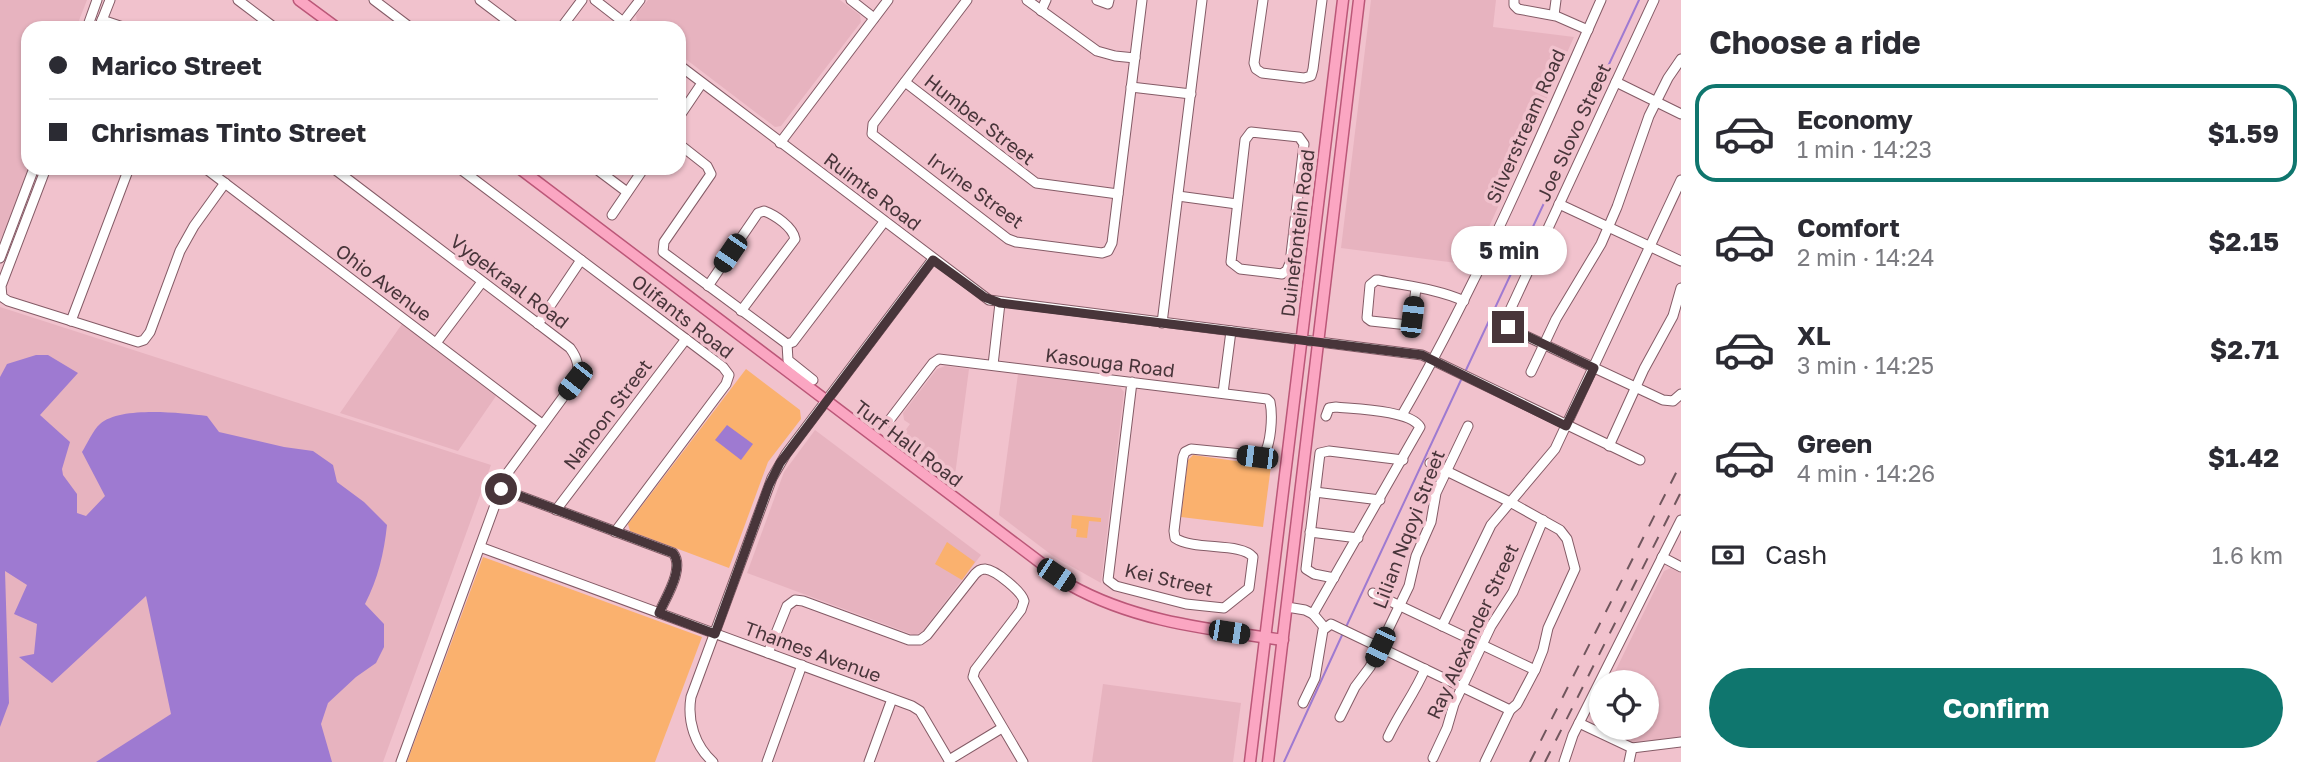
<!DOCTYPE html>
<meta charset="utf-8">
<style>
body{margin:0;font-family:"Golos Text",sans-serif;background:#f2f2f3;color:#2b2b33;height:100vh;display:flex;flex-direction:column;font-size:26px;white-space:nowrap}
*{box-sizing:border-box;margin:0}
p{font-size:23px;color:#7c7c81}
.icon{flex:none;width:38px;height:38px;fill:none;stroke:currentColor;stroke-width:2;stroke-linecap:round;stroke-linejoin:round}
.map{position:relative;flex:1;overflow:hidden}
.side{display:flex;flex-direction:column;background:#fff;width:630px}
.side>*{flex:none}
.hud{position:absolute;left:21px;top:21px;width:665px;height:154px;border-radius:21px;box-shadow:0 2px 5px #0004;display:grid;align-content:center;height:154px;padding:0 28px;background:#fff}
.tools{position:absolute;left:1589px;top:670px;display:grid;gap:14px}
.tools a{display:grid;place-items:center;width:70px;height:70px;border-radius:50%;background:#fff;box-shadow:0 2px 5px #0004;font-size:35px}
.end{position:absolute;width:32px;height:32px;margin:-16px;border:9px solid #48353a;background:#fff;box-shadow:0 0 0 4px #fff}
.from{border-radius:50%}
.bubble{position:absolute;height:49px;border-radius:24px;background:#fff;box-shadow:0 2px 5px #0004;font-size:23px;font-weight:700;line-height:49px;text-align:center}
.car{position:absolute;width:21px;height:42px;margin:-21px -10px;border-radius:9px;box-shadow:0 0 5px 2px #0007;background:linear-gradient(#222 24%,#8ab4d8 0 40%,#222 0 76%,#8ab4d8 0 86%,#222 0)}
.hud b{display:flex;align-items:center;gap:24px;height:66px;font-size:26px}
.hud b+b{border-top:2px solid #e1e1e2}
.hud i{width:18px;height:18px;background:#2b2b33}
ul{padding:0;list-style:none}
li{display:flex;align-items:center;gap:21px;height:98px;margin:0 14px 10px;padding:0 14px;border:4px solid transparent;border-radius:21px}
li div{flex:1}
li b{display:block;font-size:26px}
li em{font-style:normal;font-weight:700}
li.on{border-color:#0f766e}
li>.icon{width:63px;height:63px;stroke-width:1.5}
h2{padding:0 28px;font-size:32px;line-height:84px}
.pay{display:flex;align-items:center;gap:18px;height:77px;padding:0 28px;font-size:26px}
.pay p{margin-inline-start:auto}
.button{display:flex;gap:14px;margin-top:auto;padding:14px 28px}
.button a{flex:1;height:80px;border-radius:42px;background:#0f766e;color:#fff;font-size:28px;font-weight:700;line-height:80px;text-align:center}
main{display:flex;flex:1;min-height:0}
.map>svg:first-child{display:block}
.built{fill:#e7b3bf}
.green{fill:#fab16e}
.water{fill:#9e7ad1}
.lines{fill:none;stroke-linecap:round;stroke-linejoin:round}
.stream{stroke:#9e7ad1;stroke-width:2}
.minor-casing{stroke:#845b66;stroke-width:11}
.major-casing{stroke:#bb5778;stroke-width:13}
.minor{stroke:#fff;stroke-width:9}
.major{stroke:#fba6c2;stroke-width:10}
.rail{stroke:#70565d;stroke-width:2;stroke-dasharray:12 12;stroke-linecap:butt}
.route{stroke:#48353a;stroke-width:9}
.labels{text-anchor:middle;dominant-baseline:central;stroke-width:7;stroke-linejoin:round;paint-order:stroke}
.street-label{font-size:19px;fill:#48353a;stroke:#f1c2cd}
</style>
<main>
<div class="map">
<svg width="1681" height="762" viewBox="0 0 1681 762">
<rect width="100%" height="100%" fill="#f1c2cd"/>
<!-- built -->
<g class="built">
<path d="M0,0H87L76,28H28V168L0,252Z"/>
<path d="M648,0H840L860,15L861,22L781,126L775,127L679,54V28H644L637,22L636,15Z"/>
<path d="M1371,0H1496L1493,27L1574,37L1472,265L1341,248Z"/>
<path d="M0,307L491,465L383,762H0Z"/>
<path d="M402,324L496,396L458,451L340,413Z"/>
<path d="M945,366L969,369L955,475L957,483L899,439L910,424L904,420L903,413L937,369Z"/>
<path d="M1018,374L1120,387L1124,392L1101,583L1053,556L999,515Z"/>
<path d="M815,430L981,555L922,632L914,635L747,573L784,472Z"/>
<path d="M1671,568L1681,573V737L1641,744L1632,743L1604,728H1647V682H1610L1664,571Z"/>
<path d="M1103,684L1241,703L1233,762H1092Z"/>
</g>
<!-- green -->
<g class="green">
<path d="M746,369L800,410L801,419L768,462L729,568L630,531L628,524Z"/>
<path d="M1193,455L1271,466L1263,527L1181,517L1188,460Z"/>
<path d="M1072,515L1101,518V522L1089,521L1087,538L1076,537L1077,529L1071,528Z"/>
<path d="M947,542L975,562L962,580L935,564Z"/>
<path d="M483,557L702,637L655,762H407Z"/>
</g>
<!-- water -->
<g class="water">
<path d="M36,355H48L78,373L40,415L70,442L62,469L63,475L77,494V513L86,516L105,496L82,452C87,444 93,430 100,424C121,406 180,413 207,416L219,432L284,447L313,451L333,465L337,482L364,502L387,525C384,553 378,579 365,604L384,624V647L376,663L356,677L328,703L321,724L332,762H96L171,714L146,596L52,683L19,657L34,654L37,624L14,614L27,585L5,571L9,703L0,727V377L7,364Z"/>
<path d="M727,425L753,444L741,460L715,440Z"/>
</g>
<g class="lines">
<!-- stream -->
<g class="stream">
<path d="M1466,370L1639,0"/>
<path d="M1346,627L1461,380"/>
<path d="M1284,762L1343,633"/>
</g>
<defs>
<g id="minor">
<path d="M238,0L275,28"/>
<path d="M374,0L411,28"/>
<path d="M480,0L517,28"/>
<path d="M595,0L631,28"/>
<path d="M851,0L874,18"/>
<path d="M967,0L873,124L872,134L1008,239L1016,242L1102,253L1108,251L1112,243L1142,0"/>
<path d="M1027,0L1097,51L1115,56L1135,58"/>
<path d="M1097,0L1108,4L1109,0"/>
<path d="M1263,0L1254,63L1256,69L1262,73L1304,78L1311,76L1313,69L1322,0"/>
<path d="M1514,0V5L1518,9L1556,16L1588,30"/>
<path d="M1654,0L1505,321L1511,329L1663,400L1673,401L1681,394"/>
<path d="M1041,11L1046,0"/>
<path d="M1554,15L1556,0"/>
<path d="M102,20L126,28"/>
<path d="M623,22L640,0"/>
<path d="M87,28L97,0"/>
<path d="M99,28L110,0"/>
<path d="M561,28L582,0"/>
<path d="M679,65L989,300L1422,355L1640,460"/>
<path d="M905,82L1036,183L1118,194"/>
<path d="M1616,82L1681,114"/>
<path d="M1131,87L1191,94"/>
<path d="M679,117L702,83"/>
<path d="M1251,132L1299,137L1304,144L1290,263L1287,270L1282,274L1240,269L1231,262L1245,140Z"/>
<path d="M780,143L888,0"/>
<path d="M679,144L707,166L711,174L664,242L663,252L787,344"/>
<path d="M46,168L1,286L2,297L8,301L138,342L144,340L150,332L180,251L194,226L225,183"/>
<path d="M205,168L542,424"/>
<path d="M333,168L570,348C578,359 580,367 575,381L506,475L401,762"/>
<path d="M459,168L723,367L729,375L726,384L615,532"/>
<path d="M595,168L627,192"/>
<path d="M1178,196L1237,204"/>
<path d="M1559,204L1681,261"/>
<path d="M612,215L644,168"/>
<path d="M0,258L34,168"/>
<path d="M708,286L758,213L764,211C775,215 793,227 795,239L741,311"/>
<path d="M1416,288L1412,321L1408,325L1371,321L1367,318L1370,285L1376,280H1378C1406,286 1438,289 1464,301"/>
<path d="M71,321L129,168"/>
<path d="M1162,323L1202,0"/>
<path d="M538,324L581,260"/>
<path d="M436,343L482,282"/>
<path d="M787,344L793,342L884,222"/>
<path d="M787,344L788,360L813,380"/>
<path d="M993,365L1000,303"/>
<path d="M1531,372L1556,319L1601,244L1617,207L1649,116L1668,78L1681,59"/>
<path d="M1223,393L1231,331"/>
<path d="M1402,415C1479,282 1539,140 1601,0"/>
<path d="M888,422L933,363L939,359L1267,399L1270,402C1273,416 1271,445 1263,456L1191,449L1185,452L1183,457L1174,531L1175,538C1194,551 1241,542 1253,557L1249,588L1224,608L1186,604L1116,586L1108,580L1132,382"/>
<path d="M1609,446L1644,369L1673,316L1681,288"/>
<path d="M1430,463L1510,502L1560,530L1567,539L1575,569L1548,628L1543,650L1535,670L1517,704L1510,710L1485,762"/>
<path d="M501,489L673,553C685,568 666,597 659,613"/>
<path d="M1315,492L1380,500"/>
<path d="M556,510L686,339"/>
<path d="M1310,532L1358,538"/>
<path d="M480,547L912,706L920,711L950,762"/>
<path d="M1662,557L1681,567"/>
<path d="M1334,578L1314,574L1306,569L1320,453L1329,451L1403,460"/>
<path d="M1373,593L1535,670"/>
<path d="M1287,607L1305,610L1313,614"/>
<path d="M1442,626L1491,525L1555,449L1681,180"/>
<path d="M1324,627L1313,614L1420,427C1410,410 1355,409 1336,407L1329,408L1326,416"/>
<path d="M768,653L787,606L795,600L803,601L909,640H920L927,635L975,574C978,571 980,569 985,569C996,570 1022,592 1024,601L1021,610L975,670L973,677L1023,762"/>
<path d="M1303,703L1315,678L1323,630L1331,624L1510,710"/>
<path d="M1340,717L1355,687L1370,667L1409,586L1416,556L1431,522L1436,493L1468,426"/>
<path d="M1579,723L1632,748L1681,742"/>
<path d="M1388,737C1399,713 1415,693 1425,669"/>
<path d="M1433,758L1447,728L1454,704L1491,626L1513,592L1543,520"/>
<path d="M949,760L1002,728"/>
<path d="M713,762C695,746 687,721 691,697L772,478L786,454L933,259"/>
<path d="M767,762L802,665"/>
<path d="M869,762L892,699"/>
<path d="M1564,762L1573,735L1681,520"/>
<path d="M1629,762L1632,748"/>
</g>
<g id="major">
<path d="M299,0L337,28"/>
<path d="M519,168L1070,585C1136,622 1209,629 1283,640"/>
<path d="M1250,762L1343,0"/>
<path d="M1268,762L1359,0"/>
</g>
</defs>
<!-- minor casing -->
<use href="#minor" class="minor-casing"/>
<!-- major casing -->
<use href="#major" class="major-casing"/>
<!-- minor -->
<use href="#minor" class="minor"/>
<!-- major -->
<use href="#major" class="major"/>
<!-- rail -->
<g class="rail">
<path d="M1530,762L1681,463"/>
<path d="M1545,762L1681,492"/>
</g>
</g>
<g class="lines">
<!-- route -->
<path class="route" d="M501,489L673,553C685,568 666,597 659,613L715,634L769,485L780,463L933,260L984,297L1000,303L1422,355L1566,426L1594,368L1508,327"/>
</g>
<g class="labels">
<!-- street labels -->
<g class="street-label">
<text transform="translate(980 119) rotate(38)">Humber Street</text>
<text transform="translate(1525 126) rotate(-66)">Silverstream Road</text>
<text transform="translate(1573 132) rotate(-65)">Joe Slovo Street</text>
<text transform="translate(976 190) rotate(36)">Irvine Street</text>
<text transform="translate(873 191) rotate(37)">Ruimte Road</text>
<text transform="translate(1297 233) rotate(-83)">Duinefontein Road</text>
<text transform="translate(510 281) rotate(37)">Vygekraal Road</text>
<text transform="translate(384 282) rotate(37)">Ohio Avenue</text>
<text transform="translate(683 316) rotate(38)">Olifants Road</text>
<text transform="translate(1110 362) rotate(7)">Kasouga Road</text>
<text transform="translate(607 414) rotate(-53)">Nahoon Street</text>
<text transform="translate(909 443) rotate(37)">Turf Hall Road</text>
<text transform="translate(1408 529) rotate(-69)">Lilian Nqoyi Street</text>
<text transform="translate(1169 579) rotate(13)">Kei Street</text>
<text transform="translate(1472 631) rotate(-65)">Ray Alexander Street</text>
<text transform="translate(813 651) rotate(20)">Thames Avenue</text>
</g>
</g>
</svg>
<div class="tools">
<a><svg class="icon" aria-label="locate" viewBox="0 0 24 24"><circle cx="12" cy="12" r="6"/><path d="M12 2v4M12 18v4M2 12h4M18 12h4"/></svg></a>
</div>
<i class="end from" style="left:501px;top:489px"></i>
<i class="end" style="left:1508px;top:327px"></i>
<div class="bubble" style="left:1451px;top:226px;width:116px">5 min</div>
<i class="car" style="left:730px;top:253px;rotate:214deg"></i>
<i class="car" style="left:1412px;top:317px;rotate:7deg"></i>
<i class="car" style="left:575px;top:381px;rotate:218deg"></i>
<i class="car" style="left:1257px;top:457px;rotate:277deg"></i>
<i class="car" style="left:1056px;top:575px;rotate:124deg"></i>
<i class="car" style="left:1229px;top:632px;rotate:99deg"></i>
<i class="car" style="left:1380px;top:647px;rotate:205deg"></i>
<div class="hud">
<b><i class="from"></i>Marico Street</b>
<b><i></i>Chrismas Tinto Street</b>
</div>
</div>
<section class="side">
<h2>Choose a ride</h2>
<ul>
<li class="on"><svg class="icon" aria-label="car" viewBox="0 0 24 24"><path d="M5 17H2v-5l4-1 3-4h7l3 4 3 1v5h-3M9 17h6M6 11h13"/><circle cx="7" cy="17" r="2"/><circle cx="17" cy="17" r="2"/></svg><div><b>Economy</b><p>1 min · 14:23</p></div><em>$1.59</em></li>
<li><svg class="icon" aria-label="car" viewBox="0 0 24 24"><path d="M5 17H2v-5l4-1 3-4h7l3 4 3 1v5h-3M9 17h6M6 11h13"/><circle cx="7" cy="17" r="2"/><circle cx="17" cy="17" r="2"/></svg><div><b>Comfort</b><p>2 min · 14:24</p></div><em>$2.15</em></li>
<li><svg class="icon" aria-label="car" viewBox="0 0 24 24"><path d="M5 17H2v-5l4-1 3-4h7l3 4 3 1v5h-3M9 17h6M6 11h13"/><circle cx="7" cy="17" r="2"/><circle cx="17" cy="17" r="2"/></svg><div><b>XL</b><p>3 min · 14:25</p></div><em>$2.71</em></li>
<li><svg class="icon" aria-label="car" viewBox="0 0 24 24"><path d="M5 17H2v-5l4-1 3-4h7l3 4 3 1v5h-3M9 17h6M6 11h13"/><circle cx="7" cy="17" r="2"/><circle cx="17" cy="17" r="2"/></svg><div><b>Green</b><p>4 min · 14:26</p></div><em>$1.42</em></li>
</ul>
<div class="pay"><svg class="icon" aria-label="cash" viewBox="0 0 24 24"><path d="M3 7h18v10H3z"/><circle cx="12" cy="12" r="2"/></svg>Cash<p>1.6 km</p></div>
<div class="button"><a>Confirm</a></div>
</section>
</main>
